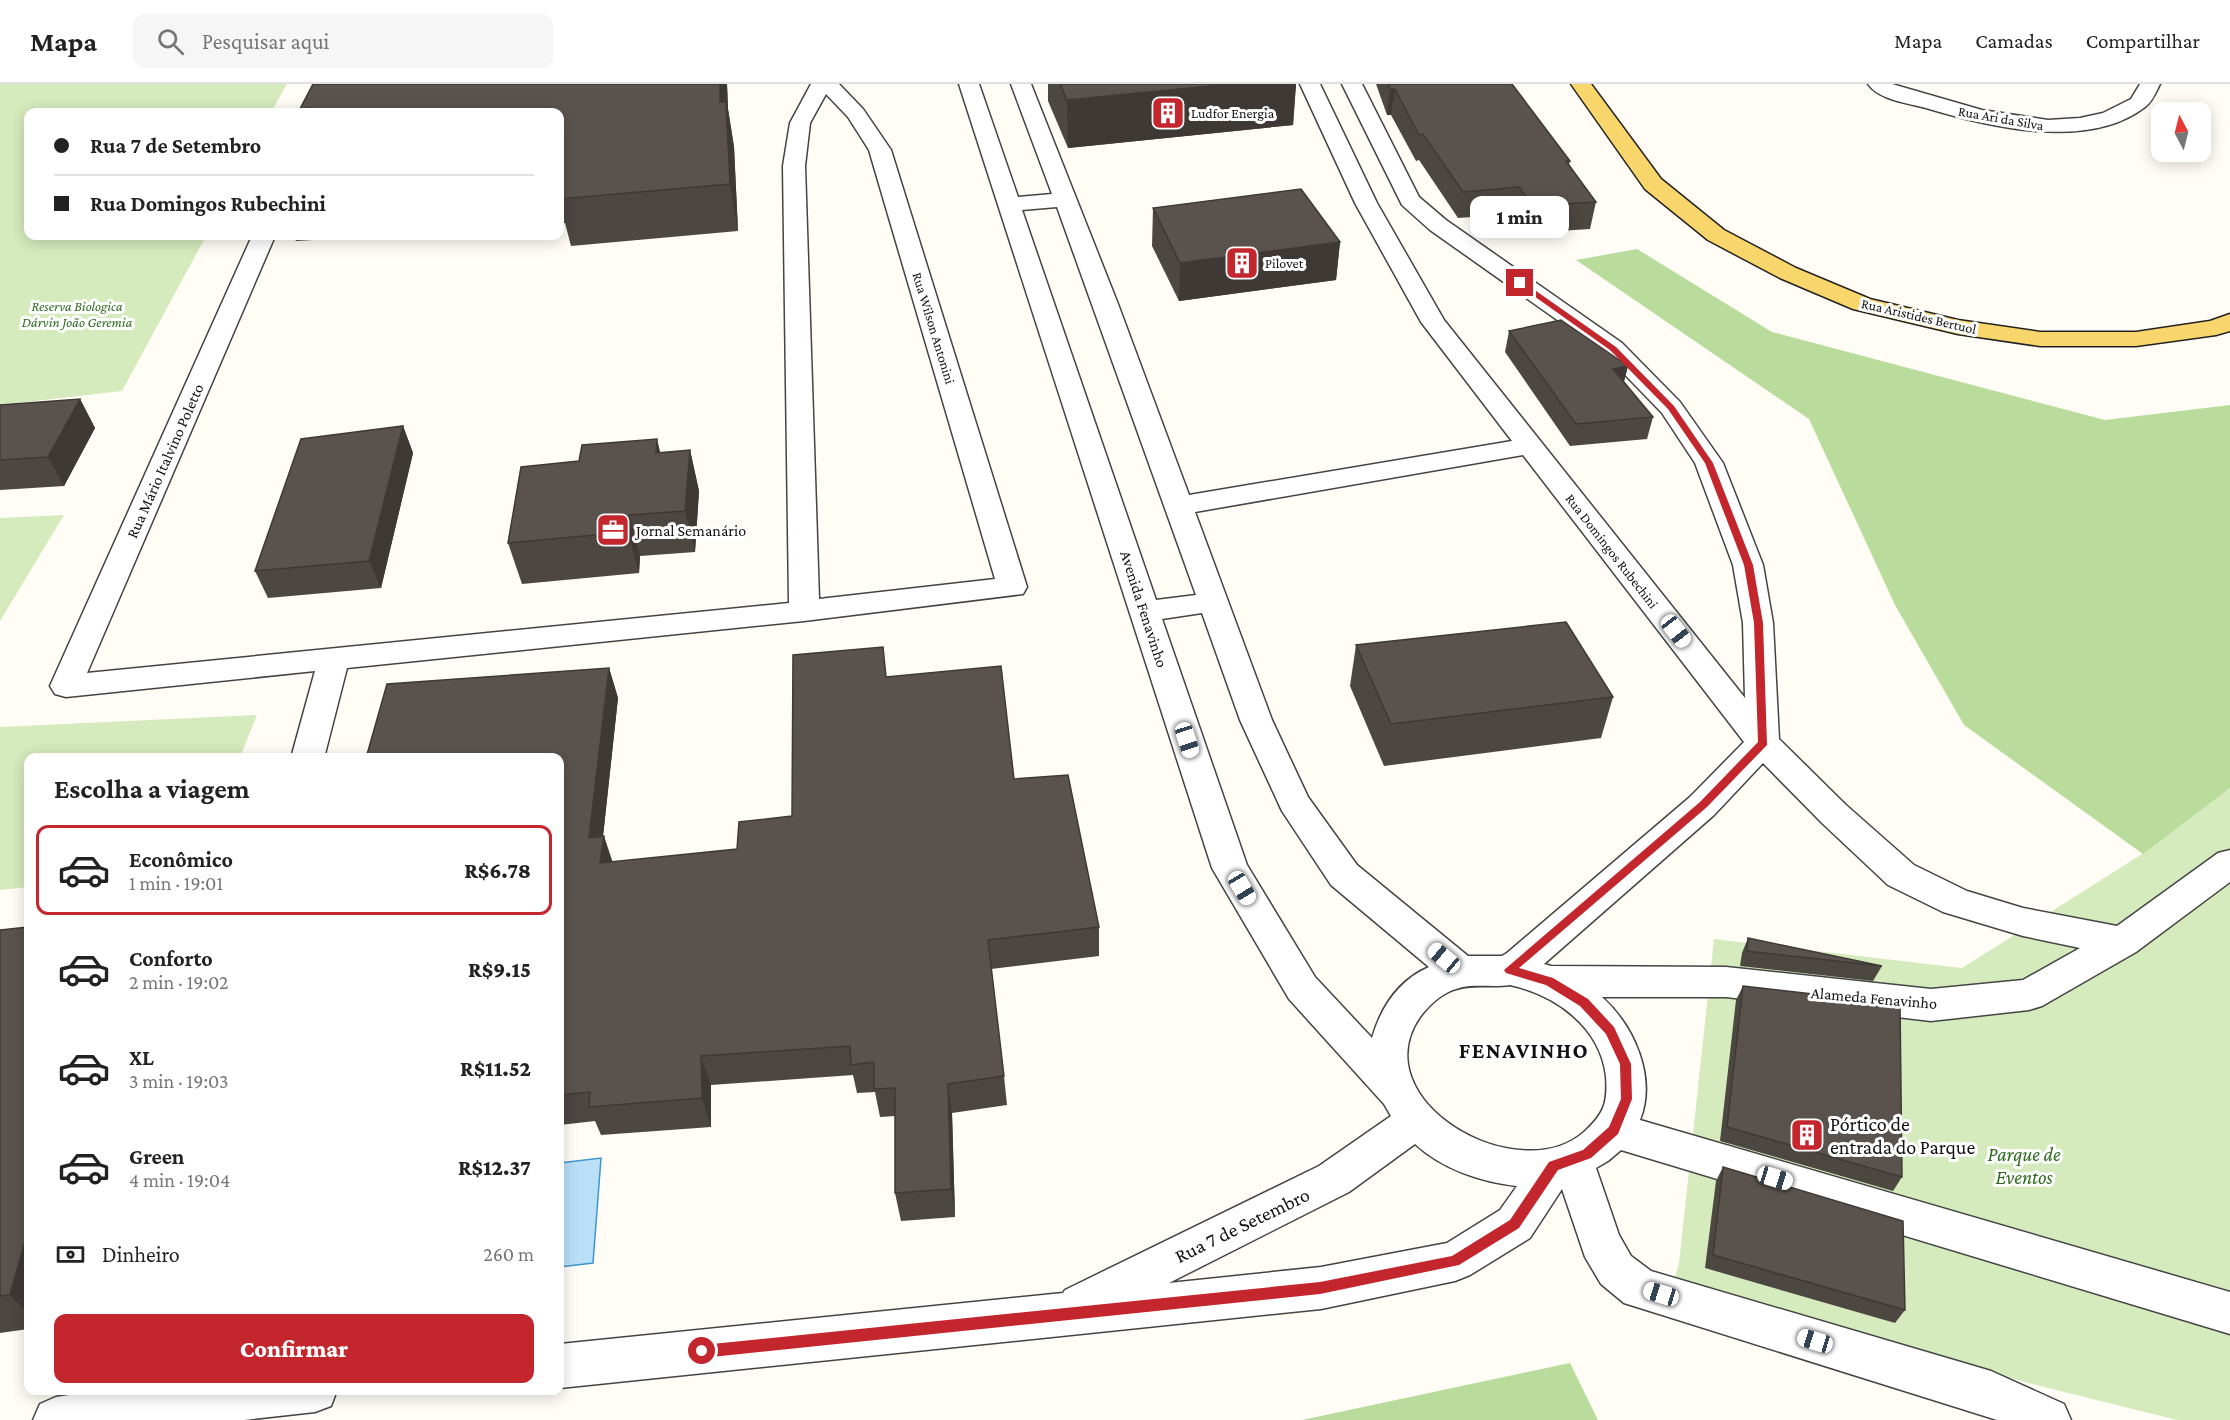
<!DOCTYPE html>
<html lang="pt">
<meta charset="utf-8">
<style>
body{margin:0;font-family:"Crimson Pro",serif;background:#f6f6f6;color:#222;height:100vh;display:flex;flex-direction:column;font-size:22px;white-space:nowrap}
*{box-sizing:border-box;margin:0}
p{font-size:20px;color:#767676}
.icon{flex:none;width:33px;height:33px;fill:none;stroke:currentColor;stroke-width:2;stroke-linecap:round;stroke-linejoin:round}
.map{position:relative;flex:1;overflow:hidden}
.details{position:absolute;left:24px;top:669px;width:540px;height:642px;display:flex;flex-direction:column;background:#fff;border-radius:12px;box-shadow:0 3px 15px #0003}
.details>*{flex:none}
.banner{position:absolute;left:24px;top:24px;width:540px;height:132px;border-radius:12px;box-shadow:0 3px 15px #0003;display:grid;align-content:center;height:132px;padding:0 30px;background:#fff}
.needle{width:39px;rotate:353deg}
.fabs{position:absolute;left:2151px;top:18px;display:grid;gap:12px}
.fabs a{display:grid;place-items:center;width:60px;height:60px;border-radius:12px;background:#fff;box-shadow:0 3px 15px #0003;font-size:30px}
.end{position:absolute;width:27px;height:27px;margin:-14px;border:8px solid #c4262e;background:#fff;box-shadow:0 0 0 3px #fff}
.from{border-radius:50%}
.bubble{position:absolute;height:42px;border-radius:12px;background:#fff;box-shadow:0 3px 15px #0003;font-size:20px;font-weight:800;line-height:42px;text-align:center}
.car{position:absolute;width:18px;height:36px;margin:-18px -9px;border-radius:8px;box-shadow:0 0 4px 2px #0007;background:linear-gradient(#fff 24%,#345 0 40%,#fff 0 76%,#345 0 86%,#fff 0)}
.banner b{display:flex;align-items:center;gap:21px;height:57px;font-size:22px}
.banner b+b{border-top:2px solid #e0e0e0}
.banner i{width:15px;height:15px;background:#222}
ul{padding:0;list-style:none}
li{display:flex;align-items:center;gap:18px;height:90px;margin:0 12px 9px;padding:0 18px;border:3px solid transparent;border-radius:12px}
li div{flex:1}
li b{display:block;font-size:22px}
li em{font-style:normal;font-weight:800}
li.current{border-color:#c4262e}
li>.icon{width:54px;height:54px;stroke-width:1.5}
h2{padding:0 30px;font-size:27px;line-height:72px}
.pay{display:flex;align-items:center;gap:15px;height:66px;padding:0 30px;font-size:22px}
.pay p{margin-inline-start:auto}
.primary-button{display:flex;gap:12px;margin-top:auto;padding:12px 30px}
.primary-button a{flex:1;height:69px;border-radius:12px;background:#c4262e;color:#fff;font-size:24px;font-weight:800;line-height:69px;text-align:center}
header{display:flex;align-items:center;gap:36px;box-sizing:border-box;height:84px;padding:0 30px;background:#fff;border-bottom:2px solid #e0e0e0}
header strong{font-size:28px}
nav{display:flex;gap:33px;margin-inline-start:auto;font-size:21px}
.search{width:420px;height:54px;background:#f6f6f6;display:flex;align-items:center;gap:15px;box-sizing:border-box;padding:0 21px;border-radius:12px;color:#767676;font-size:22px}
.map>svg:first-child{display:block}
.green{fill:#d5ebbd}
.forest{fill:#b9dc9c}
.water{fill:#b9e0f7;stroke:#3f96cf;stroke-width:1.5}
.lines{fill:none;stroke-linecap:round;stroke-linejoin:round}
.minor-casing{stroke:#444;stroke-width:3}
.major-casing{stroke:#222;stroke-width:3}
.minor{fill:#fff;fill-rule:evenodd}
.major{fill:#f9d66b;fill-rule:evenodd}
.wall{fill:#4d4742}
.shaded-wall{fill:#3f3936}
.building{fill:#5a524d;stroke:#3f3936;stroke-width:1.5}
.route{fill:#c4262e}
.labels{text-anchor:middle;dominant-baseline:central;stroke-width:6;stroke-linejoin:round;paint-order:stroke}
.far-poi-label{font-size:14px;fill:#111;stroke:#fff;text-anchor:start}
.far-street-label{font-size:14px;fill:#111;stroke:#fff}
.far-park-label{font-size:14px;font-style:italic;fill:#2f6b1f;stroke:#fff}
.street-label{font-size:16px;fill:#111;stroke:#fff}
.poi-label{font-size:16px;fill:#111;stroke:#fff;text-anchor:start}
.near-poi-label{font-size:20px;fill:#111;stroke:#fff;text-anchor:start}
.near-park-label{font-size:20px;font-style:italic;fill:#2f6b1f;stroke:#fff}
.near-street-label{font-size:20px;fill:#111;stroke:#fff}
.district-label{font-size:22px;font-weight:bold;letter-spacing:1.5px;fill:#111;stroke:#fff}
</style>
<header>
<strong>Mapa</strong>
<div class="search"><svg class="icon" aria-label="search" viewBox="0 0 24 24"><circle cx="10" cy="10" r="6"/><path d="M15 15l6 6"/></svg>Pesquisar aqui</div>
<nav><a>Mapa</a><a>Camadas</a><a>Compartilhar</a></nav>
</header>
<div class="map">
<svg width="2230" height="1336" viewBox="0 0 2230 1336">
<rect width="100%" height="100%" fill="#fffdf5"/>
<!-- green -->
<g class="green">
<path d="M0,0H287L271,28H28V152H206L122,307L0,321Z"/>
<path d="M64,431L0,537V434Z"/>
<path d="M257,631L240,673L28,674V803L0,806V643Z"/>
<path d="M2230,704V1336H2177L2028,1299L1675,1193L1679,1179L1714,855L1962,884L2142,770Z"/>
</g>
<!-- forest -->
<g class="forest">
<path d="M1637,165L1772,248L2105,336L2230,321V704L2143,770L1964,641L1895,521L1809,335L1576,176Z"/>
<path d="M1570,1279L1598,1336H1302Z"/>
</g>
<!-- water -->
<path class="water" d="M601,1074L593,1179L560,1183V1079Z"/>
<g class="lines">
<defs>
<g id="minor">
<path d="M811,0H839L863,25L891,66L1027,503L1023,510L804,537L347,584L324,674H291L315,587L66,613L55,610L50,602L252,152H275L87,589L789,519L783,82L790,39ZM826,10L848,33L869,66L995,495L819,515L805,82L810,39Z"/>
<path d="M959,0H979L1018,113L1052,110L1011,0H1031L1118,220L1189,411L1512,357L1421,238L1355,119L1300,0H1320L1377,119L1444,236L1745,614L1743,539L1733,481L1695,379L1662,329L1604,269L1430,146L1402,121L1342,0H1362L1419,113L1446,136L1622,259L1680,318L1723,379L1763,481L1773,539L1779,655L1846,721L1914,781L1967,807L2023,824L2117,842L2218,769L2230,766V798L2136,868L2042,922L2029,926L1931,937L1726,913H1602C1634,942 1657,993 1640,1036L2230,1208V1250L1621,1066L1608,1077L1596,1084L1619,1151L1631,1172L1651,1187L1991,1287L2064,1320L2071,1336H1997L1624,1219L1601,1200L1585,1173L1562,1105L1530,1154L1470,1191L1455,1197L1321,1225L560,1304V1260L1063,1209L1065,1206L1319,1082L1391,1032L1384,1020L1289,915L1212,784ZM1057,123L1196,511L1156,516L1022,126ZM1523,371L1744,658L1690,713L1507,869L1502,872H1468L1357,781L1308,713L1272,636L1195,428ZM1202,529L1240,636L1282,727L1331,801L1429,883C1399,896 1381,923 1372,954L1315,893L1247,781L1162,535ZM1763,679L1822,739L1888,801L1943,828L2023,852L2080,864L2023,896L1931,905L1726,883L1551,882L1544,880L1714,731ZM1510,901C1555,911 1600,942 1606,992C1608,1019 1604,1030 1584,1048C1518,1106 1362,1017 1420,933C1429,921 1442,909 1456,905C1473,899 1492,904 1510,901ZM1415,1060C1442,1085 1481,1098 1517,1102L1500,1126L1447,1159L1321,1183L1169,1199L1349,1108Z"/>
<path d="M1868,0H1892L1982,26L2048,36L2080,34L2103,29L2131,15L2140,0H2160C2156,8 2152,18 2145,23C2088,67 1989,43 1926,24C1908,19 1879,16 1868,0Z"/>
<path d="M102,1306H337L331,1322L315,1328L244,1336H33L40,1320L56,1313Z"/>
</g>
<path id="major" d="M1571,0H1591L1661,95L1724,146L1796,184L1870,215L1958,236L2040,248H2136L2210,237L2230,230V247L2216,251L2136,262H2040L1958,250L1853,225L1780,194L1708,156L1645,105Z"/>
</defs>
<!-- minor casing -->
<use href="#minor" class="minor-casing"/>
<!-- major casing -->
<use href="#major" class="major-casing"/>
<!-- minor -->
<use href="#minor" class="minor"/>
<!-- major -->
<use href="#major" class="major"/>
</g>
<!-- wall -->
<g class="wall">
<path d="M313,0H727L728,25L734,63L738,147L571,162L565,139H560V28H302L300,25Z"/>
<path d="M1048,0H1296L1293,41L1068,64L1048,17Z"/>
<path d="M1376,0H1512L1570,77L1569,81L1596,118L1590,145L1527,149L1514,130L1458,134L1419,76L1416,77L1391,31H1387Z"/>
<path d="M1153,124L1340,158L1336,196L1179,217L1152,162Z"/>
<path d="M293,152H380L296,157Z"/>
<path d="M1509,247L1628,282L1624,298L1653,333L1647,355L1570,362L1505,268Z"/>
<path d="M80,315L95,344L64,402L0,406V321Z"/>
<path d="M403,342L413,369L381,504L268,514L255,487Z"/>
<path d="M690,366L699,407L695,468L640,472L639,489L522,500L508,459L579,377L660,369Z"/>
<path d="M1356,561L1613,613L1601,654L1384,682L1350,602Z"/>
<path d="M609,584L618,614L603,752L612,778L737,765L792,732L887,593L1014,695L1099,843V872L991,885L1004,992L1007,1021L952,1029L955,1133L901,1137L895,1109V1032L880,1033L875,1008L857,1009L853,991L711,1001V1043L601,1051L595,1037L560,1041V674Z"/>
<path d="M28,843V1245L0,1249V846Z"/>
<path d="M1748,854L1882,882L1873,897L1740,882L1742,869Z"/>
<path d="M1743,902L1902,1093L1893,1107L1720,1057L1736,916Z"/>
<path d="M1723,1083L1905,1226L1895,1239L1705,1184L1716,1097Z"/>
</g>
<!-- shaded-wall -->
<g class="shaded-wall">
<path d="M720,0H727L728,25L734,63L738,147L730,100L720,18Z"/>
<path d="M1231,0H1296L1293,41L1068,64L1067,16Z"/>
<path d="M1395,5L1391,31H1387L1390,6Z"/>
<path d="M1340,158L1336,196L1179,217L1180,179Z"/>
<path d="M1628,282L1622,303L1613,285Z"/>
<path d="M80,315L95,344L64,402L48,373Z"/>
<path d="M403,342L413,369L381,504L369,477Z"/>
<path d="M657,355L667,396L656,369Z"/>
<path d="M690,366L699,407L695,468L685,427Z"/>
<path d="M629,431L640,472L639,489L628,448Z"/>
<path d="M609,584L618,614L601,771L604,752L614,782L610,809L589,754Z"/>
<path d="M701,972L711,1001V1043L702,1014Z"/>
<path d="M948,1000L952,1029L955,1133L951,1105Z"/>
<path d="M28,1147V1229L10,1211Z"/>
</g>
<!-- building -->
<g class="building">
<path d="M313,0H720V18H726L730,100L560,115L561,92H560V28H311L312,24L300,25Z"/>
<path d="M1060,0H1231L1067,16Z"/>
<path d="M1388,0H1512L1570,77H1566L1596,118L1532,122L1519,103L1463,108L1423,50L1419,51L1395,5L1390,6Z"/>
<path d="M1301,105L1340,158L1180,179L1153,124Z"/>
<path d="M1561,236L1628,282L1613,285L1653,333L1576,340L1509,247Z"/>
<path d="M80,315L48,373L0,376V321Z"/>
<path d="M403,342L369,477L255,487L301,355Z"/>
<path d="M657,355L656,369L690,366L685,427L629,431L628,448L508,459L521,383L579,377L582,361Z"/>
<path d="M1566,538L1613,613L1391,640L1356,561Z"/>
<path d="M883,563L886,593L1001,582L1014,695L1068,691L1099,843L988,856L1004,992L948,1000L951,1105L895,1109V1004L874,1005V978L851,981L850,962L701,972L702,1014L589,1023L590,1008L560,1011V674H366L387,600L609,584L589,754L604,752L600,779L737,765L739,738L792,732L793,571Z"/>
<path d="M28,843V1147L10,1211L0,1212V846Z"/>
<path d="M1748,854L1882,882L1747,867Z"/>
<path d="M1743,902L1900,920L1902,1093L1727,1043Z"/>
<path d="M1723,1083L1903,1137L1905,1226L1713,1171Z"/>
</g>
<!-- route -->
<path class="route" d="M1517,197H1522L1616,263L1674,322L1713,379L1753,481L1763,539L1767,661L1707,723L1519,884L1553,894L1588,915L1614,943L1631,980L1632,1015L1618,1050L1591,1074L1558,1086L1519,1144L1459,1181L1320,1210L702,1274L698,1272L696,1267L698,1263L702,1261L1320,1198L1452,1172L1510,1136L1549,1078L1583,1066L1609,1043L1621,1015L1620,980L1606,950L1580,922L1546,901L1506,889L1504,886L1700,718L1758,658L1754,539L1744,481L1705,379L1668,325L1610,266L1517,200Z"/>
<!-- icons -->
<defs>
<symbol id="building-square" viewBox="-11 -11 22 22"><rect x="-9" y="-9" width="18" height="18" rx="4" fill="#c4262e" stroke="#fff"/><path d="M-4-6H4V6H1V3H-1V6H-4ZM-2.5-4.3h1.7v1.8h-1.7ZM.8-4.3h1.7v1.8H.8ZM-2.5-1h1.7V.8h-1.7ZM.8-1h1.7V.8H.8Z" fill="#fff"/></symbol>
<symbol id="office-square" viewBox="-11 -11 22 22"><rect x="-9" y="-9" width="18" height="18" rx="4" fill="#c4262e" stroke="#fff"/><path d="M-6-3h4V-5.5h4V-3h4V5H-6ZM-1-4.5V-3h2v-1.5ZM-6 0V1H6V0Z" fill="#fff"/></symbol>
</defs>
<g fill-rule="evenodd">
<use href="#building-square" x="1149" y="10" width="38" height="38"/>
<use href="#building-square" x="1223" y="160" width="38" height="38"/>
<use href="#office-square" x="594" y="427" width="38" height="38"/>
<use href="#building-square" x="1788" y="1032" width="38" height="38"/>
</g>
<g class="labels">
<!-- far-poi labels -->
<g class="far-poi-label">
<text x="1191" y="29">Ludfor Energia</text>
<text x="1265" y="179">Pilovet</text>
</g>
<!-- far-street labels -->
<g class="far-street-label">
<text transform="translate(2001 34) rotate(10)">Rua Ari da Silva</text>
<text transform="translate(1919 232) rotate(13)">Rua Aristides Bertuol</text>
<text transform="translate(934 244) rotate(73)">Rua Wilson Antonini</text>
<text transform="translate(1612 467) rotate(52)">Rua Domingos Rubechini</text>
</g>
<!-- far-park labels -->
<g class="far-park-label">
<text x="77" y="222">Reserva Biologica<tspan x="77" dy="16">Dárvin João Geremia</tspan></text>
</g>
<!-- street labels -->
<g class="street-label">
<text transform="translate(165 377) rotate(-66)">Rua Mário Italvino Poletto</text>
<text transform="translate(1144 525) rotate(72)">Avenida Fenavinho</text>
<text transform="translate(1874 914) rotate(5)">Alameda Fenavinho</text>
</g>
<!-- poi labels -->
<g class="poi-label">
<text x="636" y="446">Jornal Semanário</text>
</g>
<!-- near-poi labels -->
<g class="near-poi-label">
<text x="1830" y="1040">Pórtico de<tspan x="1830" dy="23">entrada do Parque</tspan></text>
</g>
<!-- near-park labels -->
<g class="near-park-label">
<text x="2024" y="1070">Parque de<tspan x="2024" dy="23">Eventos</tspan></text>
</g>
<!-- near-street labels -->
<g class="near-street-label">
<text transform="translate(1242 1141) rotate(-26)">Rua 7 de Setembro</text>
</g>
<!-- district labels -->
<g class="district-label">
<text x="1524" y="966">FENAVINHO</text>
</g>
</g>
</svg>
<div class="fabs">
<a><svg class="needle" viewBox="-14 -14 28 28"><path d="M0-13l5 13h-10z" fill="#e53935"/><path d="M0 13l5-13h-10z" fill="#767676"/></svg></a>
</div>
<i class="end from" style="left:702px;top:1267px"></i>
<i class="end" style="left:1520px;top:199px"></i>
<div class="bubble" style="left:1470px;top:112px;width:99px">1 min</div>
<i class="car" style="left:1676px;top:547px;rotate:142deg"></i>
<i class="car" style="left:1187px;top:656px;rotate:162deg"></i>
<i class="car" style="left:1242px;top:804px;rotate:149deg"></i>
<i class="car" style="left:1444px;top:874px;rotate:310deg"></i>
<i class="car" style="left:1775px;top:1094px;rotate:107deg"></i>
<i class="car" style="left:1661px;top:1210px;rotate:287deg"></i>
<i class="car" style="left:1815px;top:1257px;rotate:287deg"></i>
<div class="banner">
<b><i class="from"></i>Rua 7 de Setembro</b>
<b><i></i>Rua Domingos Rubechini</b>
</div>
<section class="details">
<h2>Escolha a viagem</h2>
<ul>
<li class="current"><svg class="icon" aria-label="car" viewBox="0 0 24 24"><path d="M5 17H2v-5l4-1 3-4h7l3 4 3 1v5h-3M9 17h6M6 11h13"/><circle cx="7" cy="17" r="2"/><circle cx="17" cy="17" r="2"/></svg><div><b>Econômico</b><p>1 min · 19:01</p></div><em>R$6.78</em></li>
<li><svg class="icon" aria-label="car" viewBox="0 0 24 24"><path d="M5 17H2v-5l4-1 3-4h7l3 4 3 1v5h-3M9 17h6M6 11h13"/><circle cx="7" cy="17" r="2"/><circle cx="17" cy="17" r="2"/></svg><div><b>Conforto</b><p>2 min · 19:02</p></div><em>R$9.15</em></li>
<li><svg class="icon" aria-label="car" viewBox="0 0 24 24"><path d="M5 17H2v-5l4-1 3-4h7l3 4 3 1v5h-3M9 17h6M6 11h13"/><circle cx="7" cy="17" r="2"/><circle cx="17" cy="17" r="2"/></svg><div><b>XL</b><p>3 min · 19:03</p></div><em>R$11.52</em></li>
<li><svg class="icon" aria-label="car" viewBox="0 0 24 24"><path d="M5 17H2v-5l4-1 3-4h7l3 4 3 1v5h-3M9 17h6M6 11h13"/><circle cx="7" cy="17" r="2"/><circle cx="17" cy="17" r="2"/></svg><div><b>Green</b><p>4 min · 19:04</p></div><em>R$12.37</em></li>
</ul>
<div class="pay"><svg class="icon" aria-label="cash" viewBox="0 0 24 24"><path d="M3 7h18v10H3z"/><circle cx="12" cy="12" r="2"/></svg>Dinheiro<p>260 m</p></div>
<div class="primary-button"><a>Confirmar</a></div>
</section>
</div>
